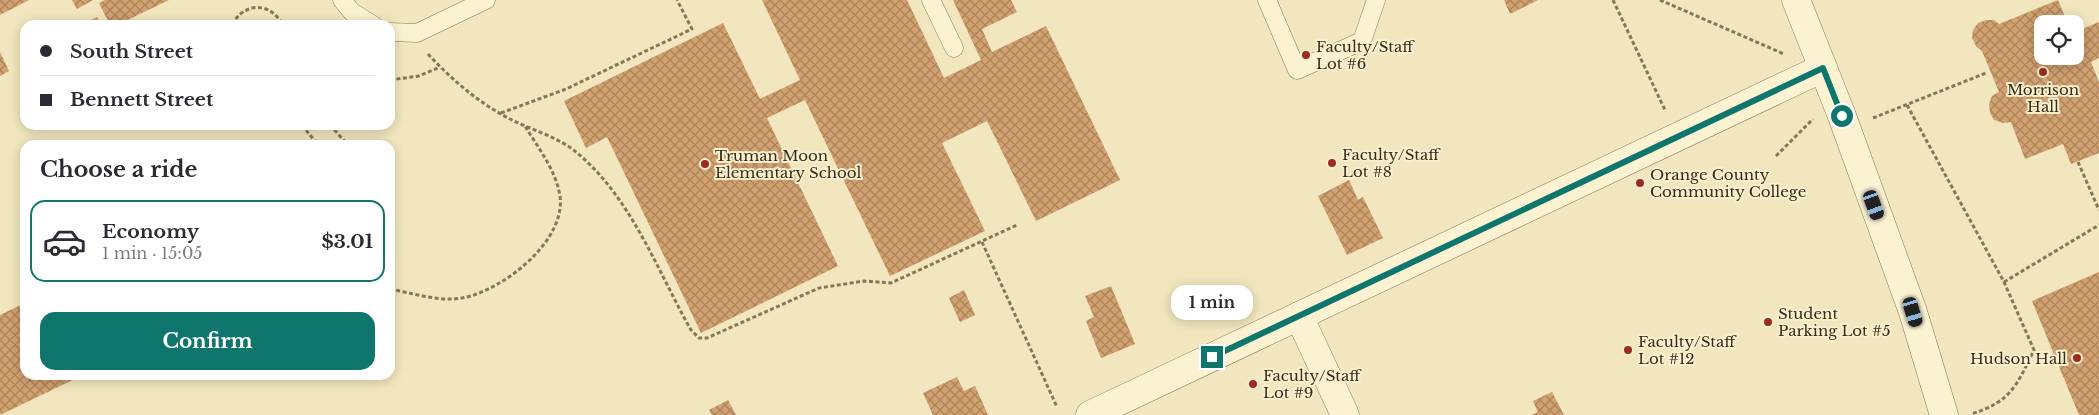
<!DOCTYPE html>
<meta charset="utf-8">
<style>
body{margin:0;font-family:"Libre Baskerville",serif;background:#f7f7f7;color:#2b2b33;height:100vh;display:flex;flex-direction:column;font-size:19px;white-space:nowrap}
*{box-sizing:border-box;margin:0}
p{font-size:16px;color:#7c7c81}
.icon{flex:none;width:28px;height:28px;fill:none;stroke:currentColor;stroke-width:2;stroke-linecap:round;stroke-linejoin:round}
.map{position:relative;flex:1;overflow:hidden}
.sheet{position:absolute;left:20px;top:140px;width:375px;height:240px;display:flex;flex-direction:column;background:#fff;border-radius:15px;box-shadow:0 2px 12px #0003}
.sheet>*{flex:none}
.hud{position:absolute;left:20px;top:20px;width:375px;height:110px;border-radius:15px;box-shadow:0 2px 12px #0003;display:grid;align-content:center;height:110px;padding:0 20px;background:#fff}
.controls{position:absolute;left:2034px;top:15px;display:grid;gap:10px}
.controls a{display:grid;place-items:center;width:50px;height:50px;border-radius:10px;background:#fff;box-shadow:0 2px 12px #0003;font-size:25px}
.end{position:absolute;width:22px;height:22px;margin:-11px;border:6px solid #0f766e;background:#fff;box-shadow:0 0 0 2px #fff}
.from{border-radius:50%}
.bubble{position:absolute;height:35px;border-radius:15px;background:#fff;box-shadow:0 2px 12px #0003;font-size:16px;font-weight:800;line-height:35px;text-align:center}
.car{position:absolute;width:15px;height:30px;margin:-15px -8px;border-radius:6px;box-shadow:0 0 4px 1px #0007;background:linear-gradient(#222 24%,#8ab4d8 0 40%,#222 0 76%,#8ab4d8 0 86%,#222 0)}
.hud b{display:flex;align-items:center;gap:18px;height:48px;font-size:19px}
.hud b+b{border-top:1px solid #e1e1e2}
.hud i{width:12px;height:12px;background:#2b2b33}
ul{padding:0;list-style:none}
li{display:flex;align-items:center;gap:15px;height:82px;margin:0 10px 8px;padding:0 10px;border:2px solid transparent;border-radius:15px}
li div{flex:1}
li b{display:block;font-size:19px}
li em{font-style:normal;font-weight:800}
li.on{border-color:#0f766e}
li>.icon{width:45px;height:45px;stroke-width:1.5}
h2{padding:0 20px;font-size:22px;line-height:60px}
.cta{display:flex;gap:10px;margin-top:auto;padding:10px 20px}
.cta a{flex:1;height:58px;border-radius:15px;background:#0f766e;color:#fff;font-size:20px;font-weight:800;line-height:58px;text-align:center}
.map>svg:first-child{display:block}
.building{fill:url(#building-cross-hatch)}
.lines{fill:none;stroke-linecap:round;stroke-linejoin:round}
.service-casing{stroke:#8a7655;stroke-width:19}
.minor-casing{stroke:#8a7655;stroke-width:29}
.tertiary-casing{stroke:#8a7655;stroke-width:29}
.path{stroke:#8a7655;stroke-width:3;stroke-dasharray:4 2.5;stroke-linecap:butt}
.service{stroke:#fbf2d1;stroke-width:18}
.minor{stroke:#fbf2d1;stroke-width:28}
.tertiary{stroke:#fbf2d1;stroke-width:28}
.route{stroke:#0f766e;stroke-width:6}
.poi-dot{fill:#9d2b21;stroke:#f8efcd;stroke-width:2}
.labels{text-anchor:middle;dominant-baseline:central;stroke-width:4;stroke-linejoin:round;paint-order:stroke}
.poi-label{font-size:15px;fill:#382c1b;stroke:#f8efcd;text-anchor:start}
</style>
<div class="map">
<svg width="2099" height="415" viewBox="0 0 2099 415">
<defs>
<pattern id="building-cross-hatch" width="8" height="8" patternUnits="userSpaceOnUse" patternTransform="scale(1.25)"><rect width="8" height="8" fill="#d2a170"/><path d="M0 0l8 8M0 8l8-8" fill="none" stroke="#ab835b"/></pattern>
</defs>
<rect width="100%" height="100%" fill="#f1e6bd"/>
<!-- building -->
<g class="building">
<path d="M0,0H29L0,15Z"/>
<path d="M72,0H93L77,9Z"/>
<path d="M105,0H169L117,25H110L99,3Z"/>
<path d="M762,0H907L944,78L981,60L953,0H1011L1017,12L982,29L992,52L1046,26L1120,180L1036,221L987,121L942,143L985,231L890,276L805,100L767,118L838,266L701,333L607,137L586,148L564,101L723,23L760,99L800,80Z"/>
<path d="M1504,0H1538L1510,14Z"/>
<path d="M2058,0L2068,24H2042V56H2075V32L2099,22V58L2091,62L2099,82V153L2071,164L2063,144L2025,159L2011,122L2003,123L1994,120L1990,113L1989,104L1992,96L1999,92L1982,51L1976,46L1972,38L1973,30L1978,23L1986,20H1994L1999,24Z"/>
<path d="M97,17L101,25H91L89,21Z"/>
<path d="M0,52L9,71L0,76Z"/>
<path d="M1349,180L1358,200L1363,197L1383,238L1347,255L1318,196Z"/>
<path d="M2099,272V415H2079L2032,301Z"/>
<path d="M1111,286L1135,344L1101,358L1086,321L1094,317L1085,296Z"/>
<path d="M964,290L975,315L960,322L949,298Z"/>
<path d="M25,303V375H83L0,415V315Z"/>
<path d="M957,377L964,391L975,386L988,415H933L923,393Z"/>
<path d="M1552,392L1564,415H1532L1538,412L1533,401Z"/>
<path d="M728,400L736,415H712L709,410Z"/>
</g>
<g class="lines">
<defs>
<g id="service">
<path d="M342,0L352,12L373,25"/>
<path d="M931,0L954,48"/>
<path d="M1267,0L1297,70L1362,41L1376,0"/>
<path d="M390,32L417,33L486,0"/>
</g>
<g id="minor">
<path d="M1299,316L1345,415"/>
<path d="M1090,415L1823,68"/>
</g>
<path id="tertiary" d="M1796,0L1842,116L1913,312L1944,415"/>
</defs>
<!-- service casing -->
<use href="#service" class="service-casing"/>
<!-- minor casing -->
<use href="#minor" class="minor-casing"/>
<!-- tertiary casing -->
<use href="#tertiary" class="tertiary-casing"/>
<!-- path -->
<g class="path">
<path d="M1613,0L1665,110"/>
<path d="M1660,0L1784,54"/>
<path d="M233,25C237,12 253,4 266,9C274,12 279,19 284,25"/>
<path d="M428,54C452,80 480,104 512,120C532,130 558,137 576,152C631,197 657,270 691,330L699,338H707L819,288L864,281L891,283L1017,225"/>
<path d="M390,80L419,76L440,67"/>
<path d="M1907,105L2004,282L2034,350C2017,385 2011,402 1971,414"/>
<path d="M501,113L566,89L692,29L677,0"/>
<path d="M1873,118L1986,73"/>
<path d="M302,125L318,145"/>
<path d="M330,125L348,145"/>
<path d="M1776,156L1813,119"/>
<path d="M2078,162L2099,210"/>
<path d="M982,242L1057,407"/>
<path d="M2004,282L2099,225"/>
<path d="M390,289C412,293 439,302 462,298C503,291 571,238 559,191C554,168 537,146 525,126"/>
</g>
<!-- service -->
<use href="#service" class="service"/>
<!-- minor -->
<use href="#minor" class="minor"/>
<!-- tertiary -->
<use href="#tertiary" class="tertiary"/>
</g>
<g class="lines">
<!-- route -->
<path class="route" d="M1212,357L1823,68L1842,116"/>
</g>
<!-- markers -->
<g class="poi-dot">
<circle cx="1306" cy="55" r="5"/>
<circle cx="2043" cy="72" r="5"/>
<circle cx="1332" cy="163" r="5"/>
<circle cx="705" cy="164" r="5"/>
<circle cx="1640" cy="183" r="5"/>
<circle cx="1768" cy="322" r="5"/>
<circle cx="1628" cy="350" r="5"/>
<circle cx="2077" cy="358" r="5"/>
<circle cx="1253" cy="384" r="5"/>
</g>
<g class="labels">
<!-- poi labels -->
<g class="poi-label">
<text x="1316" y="46">Faculty/Staff<tspan x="1316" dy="17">Lot #6</tspan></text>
<text x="2043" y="89" text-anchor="middle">Morrison<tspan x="2043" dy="17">Hall</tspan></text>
<text x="1342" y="154">Faculty/Staff<tspan x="1342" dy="17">Lot #8</tspan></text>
<text x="715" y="155">Truman Moon<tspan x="715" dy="17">Elementary School</tspan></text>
<text x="1650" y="174">Orange County<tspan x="1650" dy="17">Community College</tspan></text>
<text x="1778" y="313">Student<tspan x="1778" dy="17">Parking Lot #5</tspan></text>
<text x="1638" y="341">Faculty/Staff<tspan x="1638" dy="17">Lot #12</tspan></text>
<text x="2067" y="358" text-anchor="end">Hudson Hall</text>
<text x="1263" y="375">Faculty/Staff<tspan x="1263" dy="17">Lot #9</tspan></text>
</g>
</g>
</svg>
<div class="controls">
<a><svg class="icon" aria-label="locate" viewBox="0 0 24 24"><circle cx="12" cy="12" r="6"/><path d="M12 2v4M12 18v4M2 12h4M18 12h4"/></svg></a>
</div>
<i class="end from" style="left:1842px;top:116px"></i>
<i class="end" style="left:1212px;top:357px"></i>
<div class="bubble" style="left:1171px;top:285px;width:82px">1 min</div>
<i class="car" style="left:1874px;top:205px;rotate:160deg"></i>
<i class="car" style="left:1913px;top:312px;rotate:163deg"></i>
<div class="hud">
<b><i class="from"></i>South Street</b>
<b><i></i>Bennett Street</b>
</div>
<section class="sheet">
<h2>Choose a ride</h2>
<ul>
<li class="on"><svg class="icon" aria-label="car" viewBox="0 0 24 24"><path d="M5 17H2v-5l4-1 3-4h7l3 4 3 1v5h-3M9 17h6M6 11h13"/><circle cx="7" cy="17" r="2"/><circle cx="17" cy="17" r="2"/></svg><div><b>Economy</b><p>1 min · 15:05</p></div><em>$3.01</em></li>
</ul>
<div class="cta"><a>Confirm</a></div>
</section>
</div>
